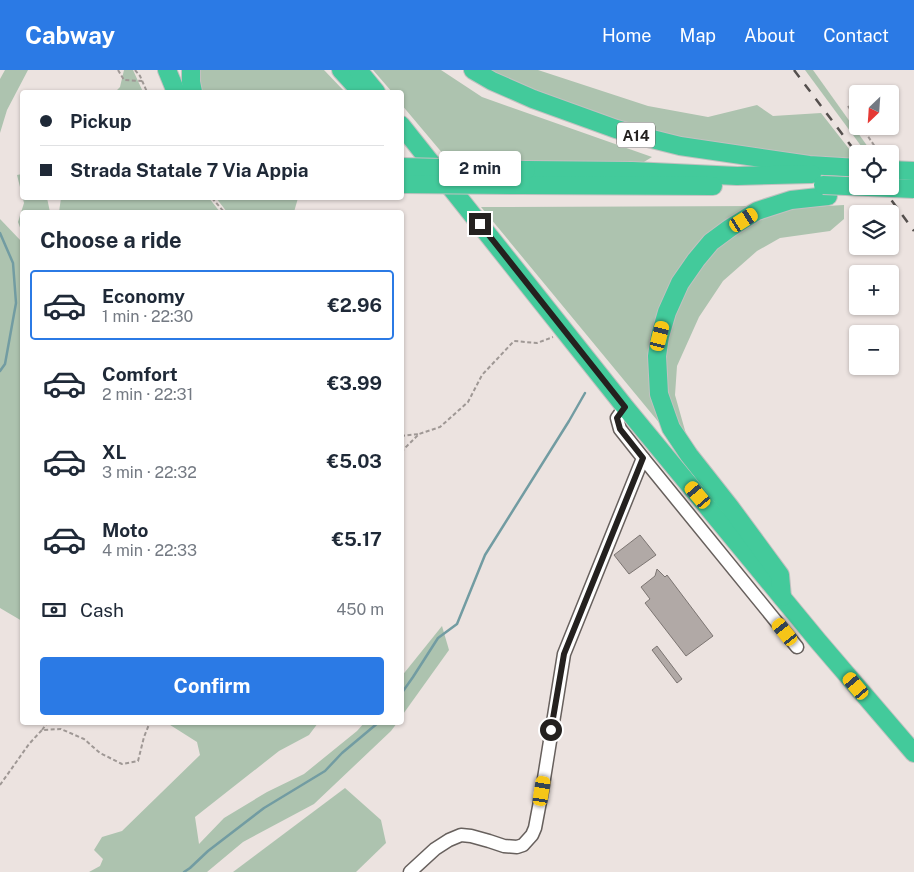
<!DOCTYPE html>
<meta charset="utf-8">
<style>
body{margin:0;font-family:"Public Sans",sans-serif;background:#f2f2f3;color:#1f2937;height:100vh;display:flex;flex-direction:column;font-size:19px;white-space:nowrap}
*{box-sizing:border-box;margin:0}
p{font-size:16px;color:#747a83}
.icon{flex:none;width:28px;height:28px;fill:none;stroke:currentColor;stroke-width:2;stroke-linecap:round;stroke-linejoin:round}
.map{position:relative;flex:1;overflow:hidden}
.drawer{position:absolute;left:20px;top:140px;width:384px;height:515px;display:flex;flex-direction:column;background:#fff;border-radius:5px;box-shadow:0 1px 4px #0004}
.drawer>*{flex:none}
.guide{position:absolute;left:20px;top:20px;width:384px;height:110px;border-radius:5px;box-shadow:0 1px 4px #0004;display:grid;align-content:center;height:110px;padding:0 20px;background:#fff}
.needle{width:32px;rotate:205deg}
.buttons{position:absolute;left:849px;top:15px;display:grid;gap:10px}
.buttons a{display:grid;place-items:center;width:50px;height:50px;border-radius:5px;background:#fff;box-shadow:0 1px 4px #0004;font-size:25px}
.end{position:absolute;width:22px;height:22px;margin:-11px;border:6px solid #24211f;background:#fff;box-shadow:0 0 0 2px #fff}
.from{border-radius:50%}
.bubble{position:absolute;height:35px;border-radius:5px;background:#fff;box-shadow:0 1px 4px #0004;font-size:16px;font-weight:700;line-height:35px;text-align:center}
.car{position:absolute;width:15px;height:30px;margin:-15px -8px;border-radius:6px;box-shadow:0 0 4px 1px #0007;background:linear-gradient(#f5c518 24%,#345 0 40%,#f5c518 0 76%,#345 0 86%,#f5c518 0)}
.guide b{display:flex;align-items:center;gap:18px;height:48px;font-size:19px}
.guide b+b{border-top:1px solid #e0e1e3}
.guide i{width:12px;height:12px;background:#1f2937}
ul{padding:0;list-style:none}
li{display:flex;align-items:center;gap:15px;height:70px;margin:0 10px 8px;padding:0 10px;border:2px solid transparent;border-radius:5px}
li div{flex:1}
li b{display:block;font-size:19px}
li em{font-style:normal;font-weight:700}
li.current{border-color:#2b7ae5}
li>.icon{width:45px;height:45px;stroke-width:1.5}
h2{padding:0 20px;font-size:22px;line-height:60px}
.pay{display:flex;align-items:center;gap:12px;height:55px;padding:0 20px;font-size:19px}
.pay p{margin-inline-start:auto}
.action{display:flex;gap:10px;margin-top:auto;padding:10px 20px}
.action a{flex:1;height:58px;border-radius:5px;background:#2b7ae5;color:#fff;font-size:20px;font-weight:700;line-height:58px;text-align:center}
header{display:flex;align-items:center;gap:30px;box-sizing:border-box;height:70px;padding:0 25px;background:#2b7ae5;color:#fff}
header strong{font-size:24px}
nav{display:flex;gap:28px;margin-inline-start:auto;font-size:18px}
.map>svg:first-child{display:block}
.green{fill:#adc3af}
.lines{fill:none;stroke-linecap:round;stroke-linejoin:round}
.stream{stroke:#729ca2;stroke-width:2.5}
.building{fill:#b1a9a6;stroke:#7c7572}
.minor-casing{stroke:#67605d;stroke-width:15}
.highway-casing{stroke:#c2c1c0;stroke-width:20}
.path{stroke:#9f9895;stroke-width:2;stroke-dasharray:4 2.5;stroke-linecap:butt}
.minor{stroke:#fff;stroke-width:12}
.highway{stroke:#43ca9b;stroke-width:18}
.rail{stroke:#55504e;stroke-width:2.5;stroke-dasharray:9 9;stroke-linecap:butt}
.highway-bridge-casing{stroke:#c2c1c0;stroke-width:20;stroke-linecap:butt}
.highway-bridge{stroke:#43ca9b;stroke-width:18}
.route{stroke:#24211f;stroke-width:6}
.labels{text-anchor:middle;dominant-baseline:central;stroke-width:4;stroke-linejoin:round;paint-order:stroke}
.shield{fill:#fff;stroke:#666462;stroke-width:1}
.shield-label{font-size:15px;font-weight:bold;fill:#24211f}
</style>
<header>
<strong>Cabway</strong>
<nav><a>Home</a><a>Map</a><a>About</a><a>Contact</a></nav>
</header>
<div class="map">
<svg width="914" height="802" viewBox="0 0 914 802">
<rect width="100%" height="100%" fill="#ece3e0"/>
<!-- green -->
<g class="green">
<path d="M5,0H28L7,40L0,63V9Z"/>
<path d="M124,0H133L143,22H115L120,17Z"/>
<path d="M195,0H324L345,22H197Z"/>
<path d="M373,0H441L482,27L652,87L639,95L449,91L401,34V22H392Z"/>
<path d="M475,0H538L648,36L708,47L757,35L773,46L821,43L857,89L806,90L638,66Z"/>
<path d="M805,0H813L873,84H867Z"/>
<path d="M22,104V128H47L50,142H22V163L18,152L24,133L17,105Z"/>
<path d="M61,128H209L220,142H59Z"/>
<path d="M216,128H298L294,142H227Z"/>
<path d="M844,135V149L830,161L780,168L757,181L723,211L699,247L677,296L675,325L686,364L682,375L660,323L662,264L698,194L740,158L792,138Z"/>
<path d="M765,136L706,177L663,243L666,361L481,137Z"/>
<path d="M0,149L22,172V551L0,538Z"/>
<path d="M442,556L449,580L401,647V607Z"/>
<path d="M167,653H318L309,665L279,681L195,747L199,774L224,748L267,722L304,704L357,661L364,653H397L391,661L314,734L243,772L207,802H89L100,796L103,789L94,780L102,767L122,761L200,685L197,672Z"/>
<path d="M345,718L381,750L386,773L356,802H233Z"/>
</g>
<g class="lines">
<!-- stream -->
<g class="stream">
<path d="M0,163L13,193L16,233L5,294L0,301"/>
<path d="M401,624L413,607L438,568L457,554L485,485L569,351L585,323"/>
<path d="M184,802L190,798L208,781L264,738L325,701L342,683L379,652"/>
</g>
</g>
<!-- building -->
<g class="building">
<path d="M640,465L656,485L629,504L614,485Z"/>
<path d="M657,499L665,507L667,505L713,566L686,586L645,533L650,529L641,517L655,506Z"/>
<path d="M657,576L682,609L677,613L652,580Z"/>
</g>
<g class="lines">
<defs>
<g id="minor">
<path d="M643,388L797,577"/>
<path d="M410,802L435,779L449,770L461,765L471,766L489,771L504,776L517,777L523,775L532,765L535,758L542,721L564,584L643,388L620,359L617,348L625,337"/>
</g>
<g id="highway">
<path d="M167,0L176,22"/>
<path d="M191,0V12L193,22"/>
<path d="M341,0L361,22"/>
<path d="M358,0L376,22"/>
<path d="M473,0L492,11L533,29L616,59L652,69L680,76L809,95L858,98"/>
<path d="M401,55L625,337L818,571L914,683"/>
<path d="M526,100L632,101L737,106L812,104"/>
<path d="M521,115L713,116"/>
<path d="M782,527L780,505L730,437L689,385L671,358L659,324L657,286L660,266L667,242L680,213L696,190L711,172L730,158L757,141L791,130L828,126"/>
</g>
</defs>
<!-- minor casing -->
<use href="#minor" class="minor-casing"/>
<!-- highway casing -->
<use href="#highway" class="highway-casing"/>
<!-- path -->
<g class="path">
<path d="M118,0L124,10L142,11"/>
<path d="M135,0L140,6L147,22"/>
<path d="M848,36L858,51"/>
<path d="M861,56L880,84"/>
<path d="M212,128L224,142"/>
<path d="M401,366L419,364"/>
<path d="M401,382L419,364L440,357L468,332L482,305L514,271L537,273L553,267"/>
<path d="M42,660L48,652"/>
<path d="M0,715L29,674L42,660L61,659L84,669L100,683L122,694L138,691L144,667L150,652"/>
</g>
<!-- minor -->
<use href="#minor" class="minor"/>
<!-- highway -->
<use href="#highway" class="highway"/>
<!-- rail -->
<g class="rail">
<path d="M794,0L858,85"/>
<path d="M881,116L914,161"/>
</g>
<defs>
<g id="highway-bridge">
<path d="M401,97L526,100"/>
<path d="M890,100L914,101"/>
<path d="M401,114L521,115"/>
<path d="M823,115L914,119"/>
</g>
</defs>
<!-- highway-bridge casing -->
<use href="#highway-bridge" class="highway-bridge-casing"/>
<!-- highway-bridge -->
<use href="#highway-bridge" class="highway-bridge"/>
</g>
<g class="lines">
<!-- route -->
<path class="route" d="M480,154L625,337L617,348L620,359L643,388L564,584L551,660"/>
</g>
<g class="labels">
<!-- shield labels -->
<rect class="shield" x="617" y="52.5" width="38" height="25" rx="4"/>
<g class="shield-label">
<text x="636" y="65">A14</text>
</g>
</g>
</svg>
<div class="buttons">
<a><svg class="needle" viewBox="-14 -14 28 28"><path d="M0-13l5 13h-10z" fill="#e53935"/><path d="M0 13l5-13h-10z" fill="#747a83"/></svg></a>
<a><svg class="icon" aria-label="locate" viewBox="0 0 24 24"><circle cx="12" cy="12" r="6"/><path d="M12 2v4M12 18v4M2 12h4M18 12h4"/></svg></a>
<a><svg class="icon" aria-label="layers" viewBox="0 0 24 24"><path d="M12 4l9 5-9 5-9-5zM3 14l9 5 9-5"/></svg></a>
<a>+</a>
<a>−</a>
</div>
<i class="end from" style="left:551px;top:660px"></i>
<i class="end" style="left:480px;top:154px"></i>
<div class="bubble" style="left:439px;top:81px;width:82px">2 min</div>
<i class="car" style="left:744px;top:150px;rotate:58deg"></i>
<i class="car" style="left:660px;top:266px;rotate:14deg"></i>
<i class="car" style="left:698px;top:425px;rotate:320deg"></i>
<i class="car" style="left:785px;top:562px;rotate:321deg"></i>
<i class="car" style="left:856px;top:616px;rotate:320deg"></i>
<i class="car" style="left:542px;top:721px;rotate:9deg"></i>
<div class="guide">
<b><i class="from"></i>Pickup</b>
<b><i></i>Strada Statale 7 Via Appia</b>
</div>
<section class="drawer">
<h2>Choose a ride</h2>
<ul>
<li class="current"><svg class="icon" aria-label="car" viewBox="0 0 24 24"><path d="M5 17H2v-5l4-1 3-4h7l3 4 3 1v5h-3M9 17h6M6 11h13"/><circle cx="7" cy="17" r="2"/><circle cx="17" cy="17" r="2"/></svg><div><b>Economy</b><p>1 min · 22:30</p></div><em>€2.96</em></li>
<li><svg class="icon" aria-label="car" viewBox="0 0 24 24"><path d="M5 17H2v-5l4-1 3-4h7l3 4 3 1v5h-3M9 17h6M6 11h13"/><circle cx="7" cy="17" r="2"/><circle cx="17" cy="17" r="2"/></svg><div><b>Comfort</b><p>2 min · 22:31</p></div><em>€3.99</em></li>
<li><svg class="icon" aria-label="car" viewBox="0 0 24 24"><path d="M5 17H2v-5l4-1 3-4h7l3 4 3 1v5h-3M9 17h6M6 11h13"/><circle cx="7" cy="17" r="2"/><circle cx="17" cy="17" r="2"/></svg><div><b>XL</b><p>3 min · 22:32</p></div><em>€5.03</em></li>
<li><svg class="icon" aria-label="car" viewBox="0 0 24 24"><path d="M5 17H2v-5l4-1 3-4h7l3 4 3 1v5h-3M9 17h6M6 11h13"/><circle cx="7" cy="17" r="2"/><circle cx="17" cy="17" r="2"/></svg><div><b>Moto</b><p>4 min · 22:33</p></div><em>€5.17</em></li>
</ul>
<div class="pay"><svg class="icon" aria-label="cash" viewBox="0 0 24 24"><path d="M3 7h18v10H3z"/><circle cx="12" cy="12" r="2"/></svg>Cash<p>450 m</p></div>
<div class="action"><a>Confirm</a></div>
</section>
</div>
